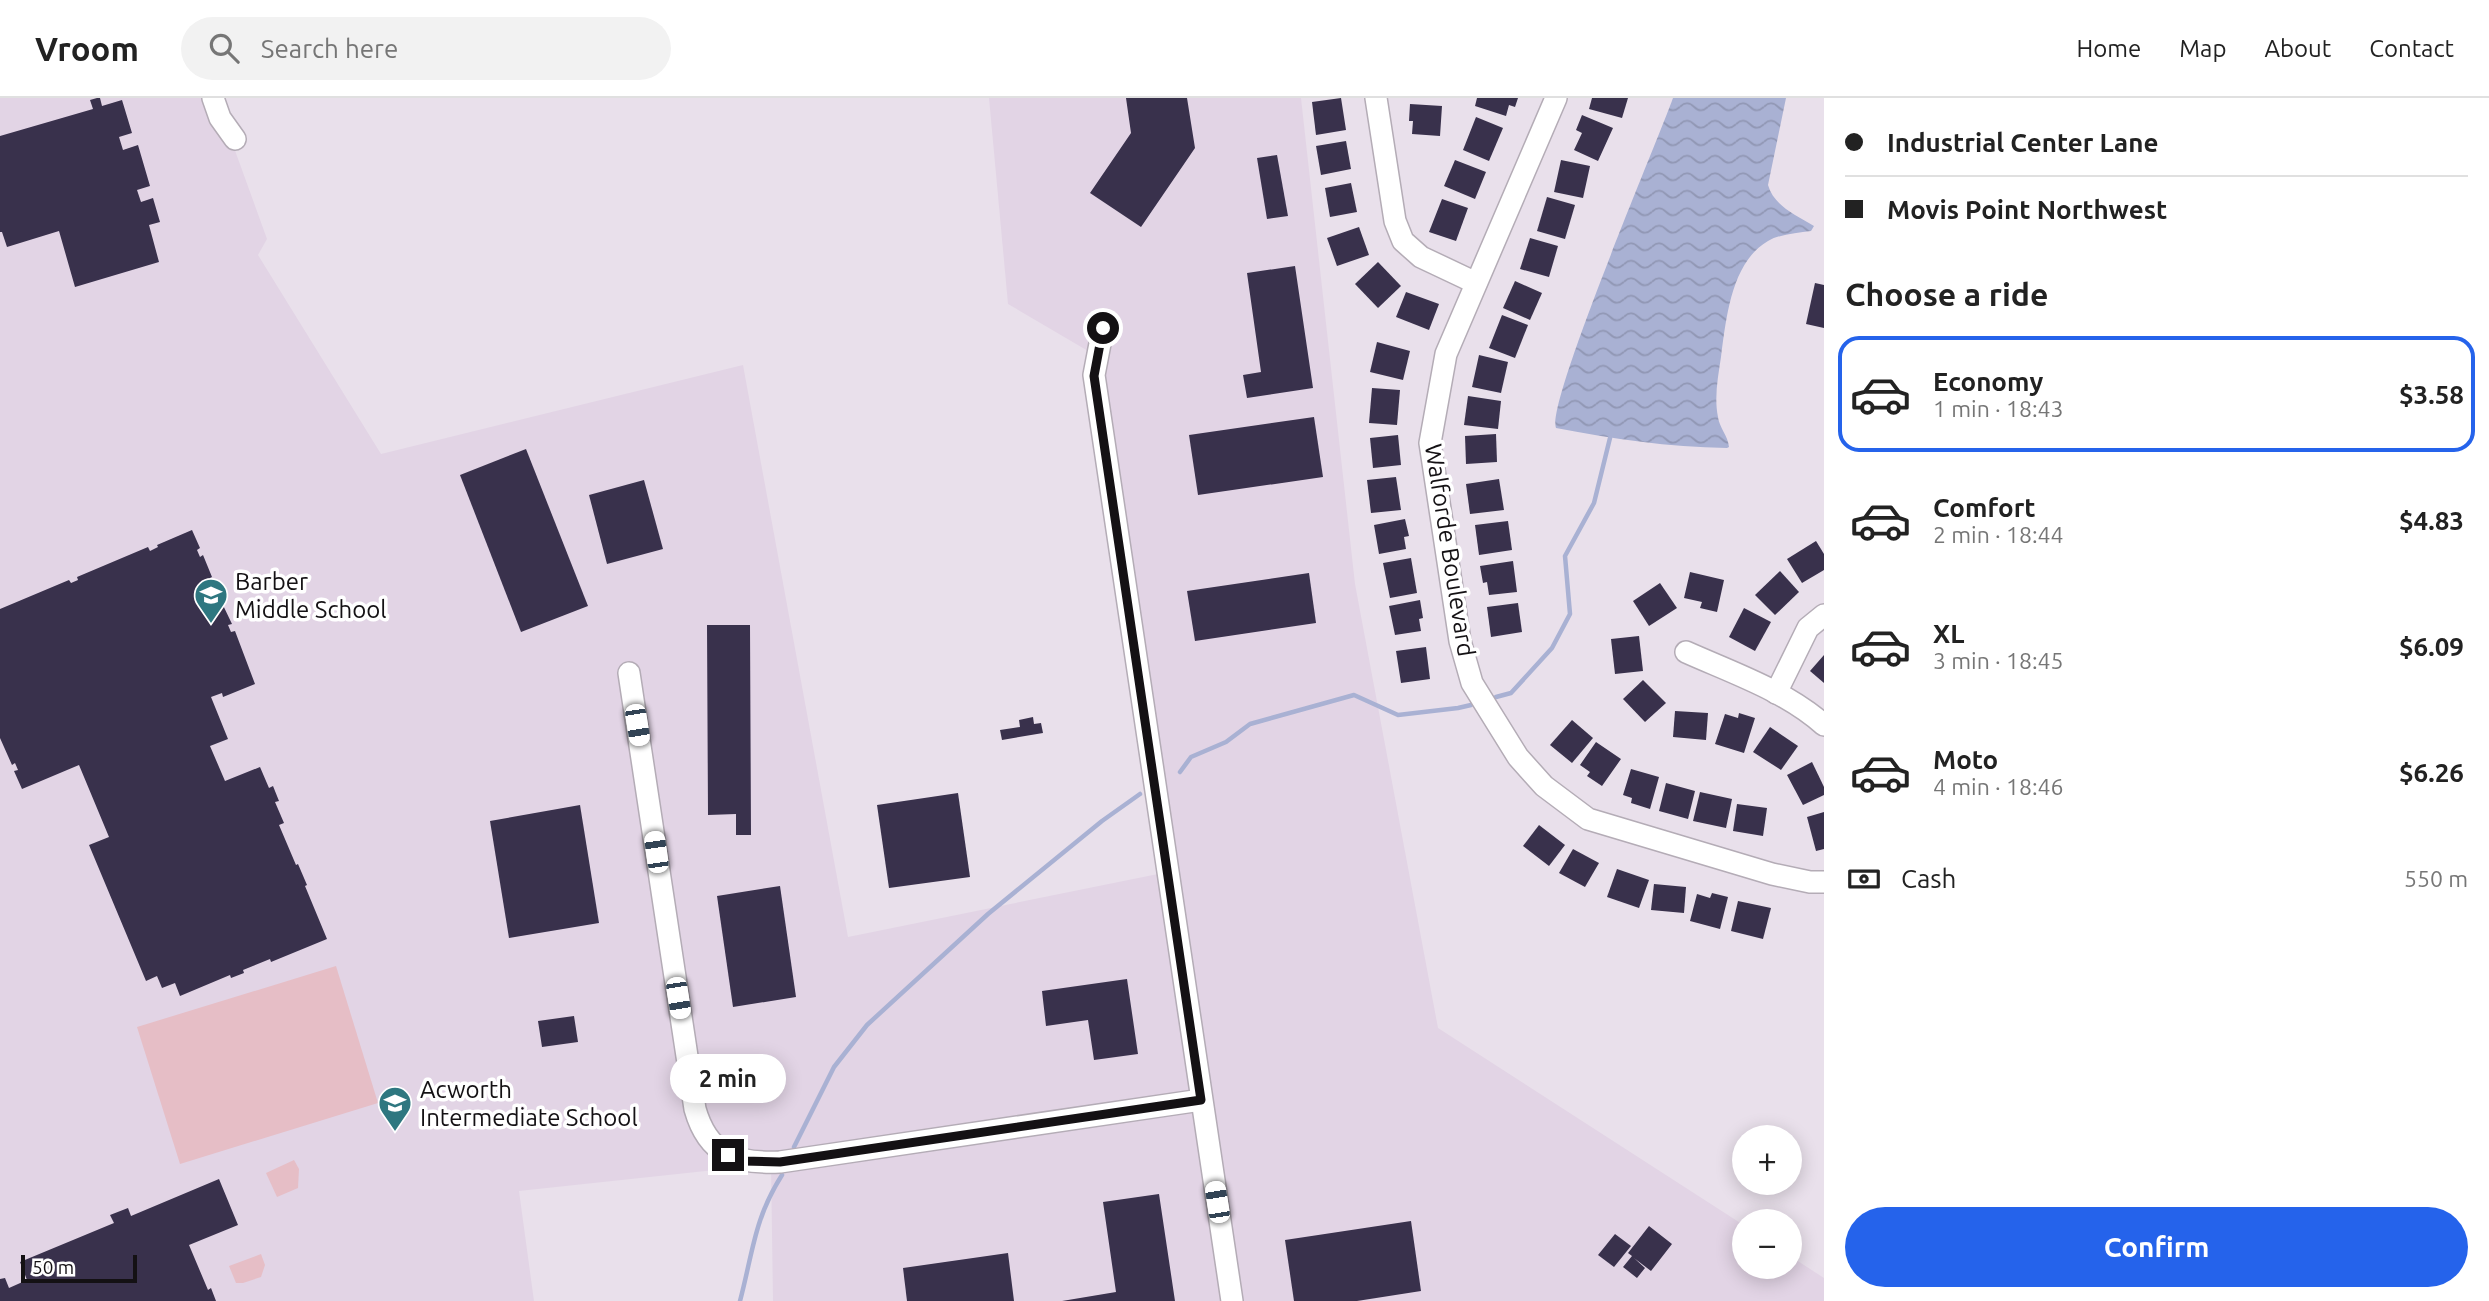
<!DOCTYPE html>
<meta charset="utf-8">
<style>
body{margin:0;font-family:Ubuntu,sans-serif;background:#f2f2f2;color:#222;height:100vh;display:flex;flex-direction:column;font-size:26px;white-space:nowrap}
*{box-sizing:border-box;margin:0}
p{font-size:23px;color:#767676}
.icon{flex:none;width:38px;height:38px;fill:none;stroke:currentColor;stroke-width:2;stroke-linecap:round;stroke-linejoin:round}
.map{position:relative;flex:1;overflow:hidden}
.sheet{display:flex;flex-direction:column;background:#fff;width:665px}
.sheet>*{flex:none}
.top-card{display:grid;align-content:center;height:154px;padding:0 21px;background:#fff}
.fabs{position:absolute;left:1732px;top:1027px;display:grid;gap:14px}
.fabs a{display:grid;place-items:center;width:70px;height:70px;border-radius:50%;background:#fff;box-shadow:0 4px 18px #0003;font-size:35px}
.scale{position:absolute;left:21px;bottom:18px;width:116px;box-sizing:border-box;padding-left:7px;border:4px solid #141114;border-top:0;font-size:19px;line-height:24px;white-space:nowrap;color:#141114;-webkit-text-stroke:5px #fff;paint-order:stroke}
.end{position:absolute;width:32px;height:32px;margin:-16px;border:9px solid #141114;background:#fff;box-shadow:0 0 0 4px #fff}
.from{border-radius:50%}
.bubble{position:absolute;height:49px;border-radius:24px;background:#fff;box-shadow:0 4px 18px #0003;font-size:23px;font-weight:600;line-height:49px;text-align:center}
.car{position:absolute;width:21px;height:42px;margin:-21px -10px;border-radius:9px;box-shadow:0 0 5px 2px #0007;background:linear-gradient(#fff 24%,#345 0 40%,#fff 0 76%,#345 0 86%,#fff 0)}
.top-card b{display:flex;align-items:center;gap:24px;height:66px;font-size:26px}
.top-card b+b{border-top:2px solid #e0e0e0}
.top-card i{width:18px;height:18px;background:#222}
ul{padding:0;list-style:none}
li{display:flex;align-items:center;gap:21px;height:116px;margin:0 14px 10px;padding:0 7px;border:4px solid transparent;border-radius:21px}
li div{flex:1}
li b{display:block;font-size:26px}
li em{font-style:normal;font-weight:600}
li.selected{border-color:#2563eb}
li>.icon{width:63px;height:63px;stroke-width:1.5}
h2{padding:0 21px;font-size:32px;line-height:84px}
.pay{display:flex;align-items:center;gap:18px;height:77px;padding:0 21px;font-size:26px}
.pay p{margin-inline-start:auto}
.primary-button{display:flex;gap:14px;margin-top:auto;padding:14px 21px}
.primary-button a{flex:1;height:80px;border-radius:42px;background:#2563eb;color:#fff;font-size:28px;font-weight:600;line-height:80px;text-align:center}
header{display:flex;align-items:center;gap:42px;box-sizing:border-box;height:98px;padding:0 35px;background:#fff;border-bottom:2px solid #e0e0e0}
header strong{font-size:33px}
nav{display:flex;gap:38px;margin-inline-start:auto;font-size:24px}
.search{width:490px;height:63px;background:#f2f2f2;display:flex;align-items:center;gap:18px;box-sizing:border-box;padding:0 24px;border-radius:38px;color:#767676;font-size:26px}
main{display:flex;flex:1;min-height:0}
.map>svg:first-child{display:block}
.built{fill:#e2d4e5}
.park{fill:#e6bec6}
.water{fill:url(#water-waves)}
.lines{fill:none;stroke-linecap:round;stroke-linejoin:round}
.stream{stroke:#a9b1d3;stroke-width:4.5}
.building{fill:#39314c}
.minor-casing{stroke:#b4acb6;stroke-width:24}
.minor{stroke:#fff;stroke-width:21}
.route{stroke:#141114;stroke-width:9}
.labels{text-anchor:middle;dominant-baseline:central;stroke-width:7;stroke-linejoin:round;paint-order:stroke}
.street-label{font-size:24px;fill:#141114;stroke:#fff}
.poi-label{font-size:24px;fill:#141114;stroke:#fff;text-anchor:start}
</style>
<header>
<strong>Vroom</strong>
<div class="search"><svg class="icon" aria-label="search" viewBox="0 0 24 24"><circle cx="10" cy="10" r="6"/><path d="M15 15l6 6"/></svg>Search here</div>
<nav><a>Home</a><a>Map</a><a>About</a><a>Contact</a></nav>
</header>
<main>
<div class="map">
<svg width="1824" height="1203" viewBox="0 0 1824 1203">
<defs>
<pattern id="water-waves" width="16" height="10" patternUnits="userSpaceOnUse" patternTransform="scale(1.75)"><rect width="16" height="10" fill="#a9b1d3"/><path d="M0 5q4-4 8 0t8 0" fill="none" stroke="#9197b4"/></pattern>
</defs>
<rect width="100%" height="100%" fill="#e9e0eb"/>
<!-- built -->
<path class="built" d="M0,0H216L267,141L258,157L381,356L743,267L848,839L1158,776L1100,260L1008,206L989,0H1301L1355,486L1438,930L1745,1128V1169H1790V1158L1824,1180V1203H773L771,1066L519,1093L534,1203H0Z"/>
<!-- park -->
<g class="park">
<path d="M336,868L378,1005L180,1066L137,929Z"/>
<path d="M294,1062L299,1071L298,1090L277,1099L266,1075Z"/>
<path d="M261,1156L265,1167L261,1179L243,1185H236L229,1168Z"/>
</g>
<!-- water -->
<path class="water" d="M1673,0H1786L1768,87C1774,108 1796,117 1814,128L1811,133C1797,135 1780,136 1768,143C1731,164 1726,222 1721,259C1718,279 1714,299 1718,319C1719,329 1728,338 1729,349L1727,350C1667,349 1615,341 1556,330C1546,305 1657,45 1673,0Z"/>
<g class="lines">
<!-- stream -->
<g class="stream">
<path d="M1496,599L1511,595L1552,550L1570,516L1565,458L1594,405L1610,340"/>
<path d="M1180,674L1191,659L1226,644L1250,626L1354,597L1398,617L1458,610L1471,607"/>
<path d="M794,1049L834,969L867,927L988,816L1102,723L1140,696"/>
<path d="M740,1203C753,1154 754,1121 782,1077"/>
</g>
</g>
<!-- building -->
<g class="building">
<path d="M97,0H100L102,8L122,2L132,35L119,39L123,52L138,47L150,88L137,92L141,104L153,100L160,124L149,127L159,164L75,189L59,133L7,149L2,134H0V38L93,11L90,2Z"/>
<path d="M1126,0H1187L1195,50L1141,129L1090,95L1131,35Z"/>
<path d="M1341,0L1346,32L1316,37L1312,4Z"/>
<path d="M1477,0H1518L1515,9L1509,7L1506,18L1475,8Z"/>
<path d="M1592,0H1628L1622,20L1589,11Z"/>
<path d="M1410,6L1442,8L1440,38L1412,36L1413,23H1409Z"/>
<path d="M1582,17L1613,30L1598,63L1574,52L1582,35L1576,32Z"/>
<path d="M1476,19L1503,30L1489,63L1463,52Z"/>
<path d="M1346,43L1351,71L1321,77L1316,48Z"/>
<path d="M1277,57L1288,118L1267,121L1257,60Z"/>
<path d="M1455,62L1486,74L1475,101L1444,88Z"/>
<path d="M1561,62L1590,68L1583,100L1554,94Z"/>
<path d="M1351,85L1357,114L1330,119L1325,90Z"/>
<path d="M1547,99L1575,107L1565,141L1537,133Z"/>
<path d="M1442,101L1468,110L1456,143L1429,134Z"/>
<path d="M1359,129L1369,157L1337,168L1327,140Z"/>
<path d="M1530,140L1558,148L1549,179L1520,171Z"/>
<path d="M1378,164L1401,188L1378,210L1355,186Z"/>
<path d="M1295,168L1313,290L1247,300L1243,277L1261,274L1247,175Z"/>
<path d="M1515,183L1542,195L1530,222L1503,210Z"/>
<path d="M1815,185L1824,187V230L1806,226Z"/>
<path d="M1406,194L1439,206L1429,232L1396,219Z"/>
<path d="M1502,217L1528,227L1515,260L1489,250Z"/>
<path d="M1377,244L1410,253L1403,282L1370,274Z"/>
<path d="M1479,257L1508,264L1501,295L1472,289Z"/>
<path d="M1372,290L1400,292L1397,327L1369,325Z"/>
<path d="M1468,298L1501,303L1498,331L1464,327Z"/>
<path d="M1314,319L1323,379L1198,397L1189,337Z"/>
<path d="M1496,336L1497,364L1466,366L1465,338Z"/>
<path d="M1398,337L1401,367L1373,370L1370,340Z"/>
<path d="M526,351L588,508L521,534L460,377Z"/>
<path d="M1396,379L1401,412L1371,415L1367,382Z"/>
<path d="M1499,381L1504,412L1470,416L1466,386Z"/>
<path d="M644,382L663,451L607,466L589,397Z"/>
<path d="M1405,421L1409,438L1404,439L1406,451L1379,456L1374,427Z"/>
<path d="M1508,423L1512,452L1479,457L1475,427Z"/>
<path d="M192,432L200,450L197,452L200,459L203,457L212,479L210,480L232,526L228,527L231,534L235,533L255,586L223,599L222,595L211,599L228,641L210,648L225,683L260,669L269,690L273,688L279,703L275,704L284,725L279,727L296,767L298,766L307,787L305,788L327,841L271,864L270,861L243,872L244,875L231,880L230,877L180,898L175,885L162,890L157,878L146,883L89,747L109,739L79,667L22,691L14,673L18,672L15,665L12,667L0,640V511L69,482L71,485L78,482L77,479L148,449L150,453L158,449L157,447Z"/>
<path d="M1816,443L1824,456V472L1802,485L1787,461Z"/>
<path d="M1411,460L1417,495L1390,500L1383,465Z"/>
<path d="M1513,463L1517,494L1489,497L1487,484L1483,485L1480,468Z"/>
<path d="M1780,473L1799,494L1775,517L1755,497Z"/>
<path d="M1690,474L1724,482L1717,514L1700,510L1702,504L1684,500Z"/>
<path d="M1309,475L1316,525L1195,543L1187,493Z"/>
<path d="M1660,485L1677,510L1649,528L1633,503Z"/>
<path d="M1420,502L1423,520L1419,521L1421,533L1395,537L1389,508Z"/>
<path d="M1518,505L1522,534L1491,539L1487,509Z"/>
<path d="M1744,510L1771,524L1755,553L1729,539Z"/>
<path d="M707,527H750L751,737H736V716L708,717Z"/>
<path d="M1639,538L1643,573L1615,576L1611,541Z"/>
<path d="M1426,549L1430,581L1401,585L1396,553Z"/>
<path d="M1824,557V585L1810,573Z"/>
<path d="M1643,582L1666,605L1645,624L1623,601Z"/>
<path d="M1675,613L1708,615L1706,642L1673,639Z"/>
<path d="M1739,615L1755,620L1744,655L1715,646L1725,616L1738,620Z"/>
<path d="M1033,619L1034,626L1041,625L1043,635L1002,642L1000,632L1020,629L1019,622Z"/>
<path d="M1572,622L1593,640L1572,665L1550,647Z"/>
<path d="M1770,629L1798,648L1781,672L1753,654Z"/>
<path d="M1596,644L1621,661L1602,688L1587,678L1590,674L1580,667Z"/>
<path d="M1812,664L1824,689V697L1803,707L1787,677Z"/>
<path d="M1631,671L1659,679L1650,711L1631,705L1632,700L1623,697Z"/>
<path d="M1666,685L1695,693L1688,721L1659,713Z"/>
<path d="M1700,694L1732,701L1726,730L1693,723Z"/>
<path d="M958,695L970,779L889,790L877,707Z"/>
<path d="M1737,706L1767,710L1763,738L1733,733Z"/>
<path d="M580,707L599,825L509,840L490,723Z"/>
<path d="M1824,714V751L1816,753L1807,719Z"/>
<path d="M1539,727L1565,747L1549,768L1523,748Z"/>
<path d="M1573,751L1599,765L1585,789L1559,775Z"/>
<path d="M1617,771L1649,782L1639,810L1607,799Z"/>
<path d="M1654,786L1686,789L1684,815L1651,812Z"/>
<path d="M780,788L796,899L733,909L717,798Z"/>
<path d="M1712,795L1728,799L1720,831L1690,823L1697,796L1710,800Z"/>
<path d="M1738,803L1771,810L1763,841L1731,833Z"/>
<path d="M1127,881L1138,956L1094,962L1088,922L1046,928L1042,893Z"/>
<path d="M574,918L578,944L542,949L538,923Z"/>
<path d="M219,1081L238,1127L189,1147L208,1192L211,1190L216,1203H0V1181L5,1180L9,1190L27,1182L20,1164L114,1125L110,1117L128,1110L131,1118Z"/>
<path d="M1159,1096L1175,1203H1062L1116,1194L1103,1104Z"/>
<path d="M1411,1123L1421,1193L1357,1203H1294L1285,1142Z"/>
<path d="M1649,1128L1672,1146L1651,1173L1634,1160L1645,1170L1637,1180L1623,1169L1632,1158L1628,1155Z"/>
<path d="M1615,1136L1631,1148L1614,1169L1598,1157Z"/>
<path d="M1008,1155L1014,1203H907L903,1170Z"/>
</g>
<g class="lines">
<defs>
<g id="minor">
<path d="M213,0L220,20L235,41"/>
<path d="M1376,0L1395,123L1403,143L1421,159L1476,185"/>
<path d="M1556,0L1446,256L1430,345L1460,543L1472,585L1518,659L1544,688L1588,721L1772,776L1810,784H1824"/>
<path d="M1103,230L1094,277L1232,1203"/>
<path d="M1686,554C1733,575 1786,593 1824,627"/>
<path d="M629,575L695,1011C708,1057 736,1066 780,1064L1201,1002"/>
<path d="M1776,595L1808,530L1824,517"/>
</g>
</defs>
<!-- minor casing -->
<use href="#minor" class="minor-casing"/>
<!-- minor -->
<use href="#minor" class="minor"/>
</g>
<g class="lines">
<!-- route -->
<path class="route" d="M728,1057L743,1063L780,1064L1201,1002L1094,278L1103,230"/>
</g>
<!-- icons -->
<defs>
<symbol id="school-pin" viewBox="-11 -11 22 30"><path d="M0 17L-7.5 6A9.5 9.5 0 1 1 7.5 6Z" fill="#2e7780" stroke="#fff"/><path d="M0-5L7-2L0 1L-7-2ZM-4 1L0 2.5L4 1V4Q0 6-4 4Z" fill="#fff"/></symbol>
</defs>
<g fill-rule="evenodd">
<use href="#school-pin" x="192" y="478" width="38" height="52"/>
<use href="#school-pin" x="376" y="986" width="38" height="52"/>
</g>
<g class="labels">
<!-- street labels -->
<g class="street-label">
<text transform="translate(1450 452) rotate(81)">Walforde Boulevard</text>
</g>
<!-- poi labels -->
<g class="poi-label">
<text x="235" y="483">Barber<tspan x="235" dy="28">Middle School</tspan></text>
<text x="420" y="991">Acworth<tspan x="420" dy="28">Intermediate School</tspan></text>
</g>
</g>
</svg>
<div class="fabs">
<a>+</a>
<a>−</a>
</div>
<div class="scale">50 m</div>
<i class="end from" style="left:1103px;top:230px"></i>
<i class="end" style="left:728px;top:1057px"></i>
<div class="bubble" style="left:670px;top:956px;width:116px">2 min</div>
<i class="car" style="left:637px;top:627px;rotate:171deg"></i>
<i class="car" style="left:656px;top:754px;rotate:352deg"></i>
<i class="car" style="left:678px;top:900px;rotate:171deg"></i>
<i class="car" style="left:1217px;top:1104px;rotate:351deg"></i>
</div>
<section class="sheet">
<div class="top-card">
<b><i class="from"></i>Industrial Center Lane</b>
<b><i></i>Movis Point Northwest</b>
</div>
<h2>Choose a ride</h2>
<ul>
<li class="selected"><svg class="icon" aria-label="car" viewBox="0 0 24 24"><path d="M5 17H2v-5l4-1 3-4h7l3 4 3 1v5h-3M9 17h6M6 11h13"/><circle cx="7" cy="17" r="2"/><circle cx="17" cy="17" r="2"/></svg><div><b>Economy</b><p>1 min · 18:43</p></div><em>$3.58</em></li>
<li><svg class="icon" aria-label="car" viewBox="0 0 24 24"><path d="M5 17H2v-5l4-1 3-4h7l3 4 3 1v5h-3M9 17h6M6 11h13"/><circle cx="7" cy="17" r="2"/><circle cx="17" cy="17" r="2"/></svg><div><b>Comfort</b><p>2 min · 18:44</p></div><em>$4.83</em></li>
<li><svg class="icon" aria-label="car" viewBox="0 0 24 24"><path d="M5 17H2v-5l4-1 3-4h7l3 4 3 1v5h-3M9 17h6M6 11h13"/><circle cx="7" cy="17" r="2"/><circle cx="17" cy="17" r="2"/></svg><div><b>XL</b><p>3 min · 18:45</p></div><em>$6.09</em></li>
<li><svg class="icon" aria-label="car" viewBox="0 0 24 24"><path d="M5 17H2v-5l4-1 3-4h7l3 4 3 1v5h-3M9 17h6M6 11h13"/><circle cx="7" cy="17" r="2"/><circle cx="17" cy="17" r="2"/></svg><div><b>Moto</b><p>4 min · 18:46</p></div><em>$6.26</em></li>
</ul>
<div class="pay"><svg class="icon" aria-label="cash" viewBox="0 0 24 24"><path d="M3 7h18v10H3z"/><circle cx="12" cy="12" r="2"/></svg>Cash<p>550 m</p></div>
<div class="primary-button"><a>Confirm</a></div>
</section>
</main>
